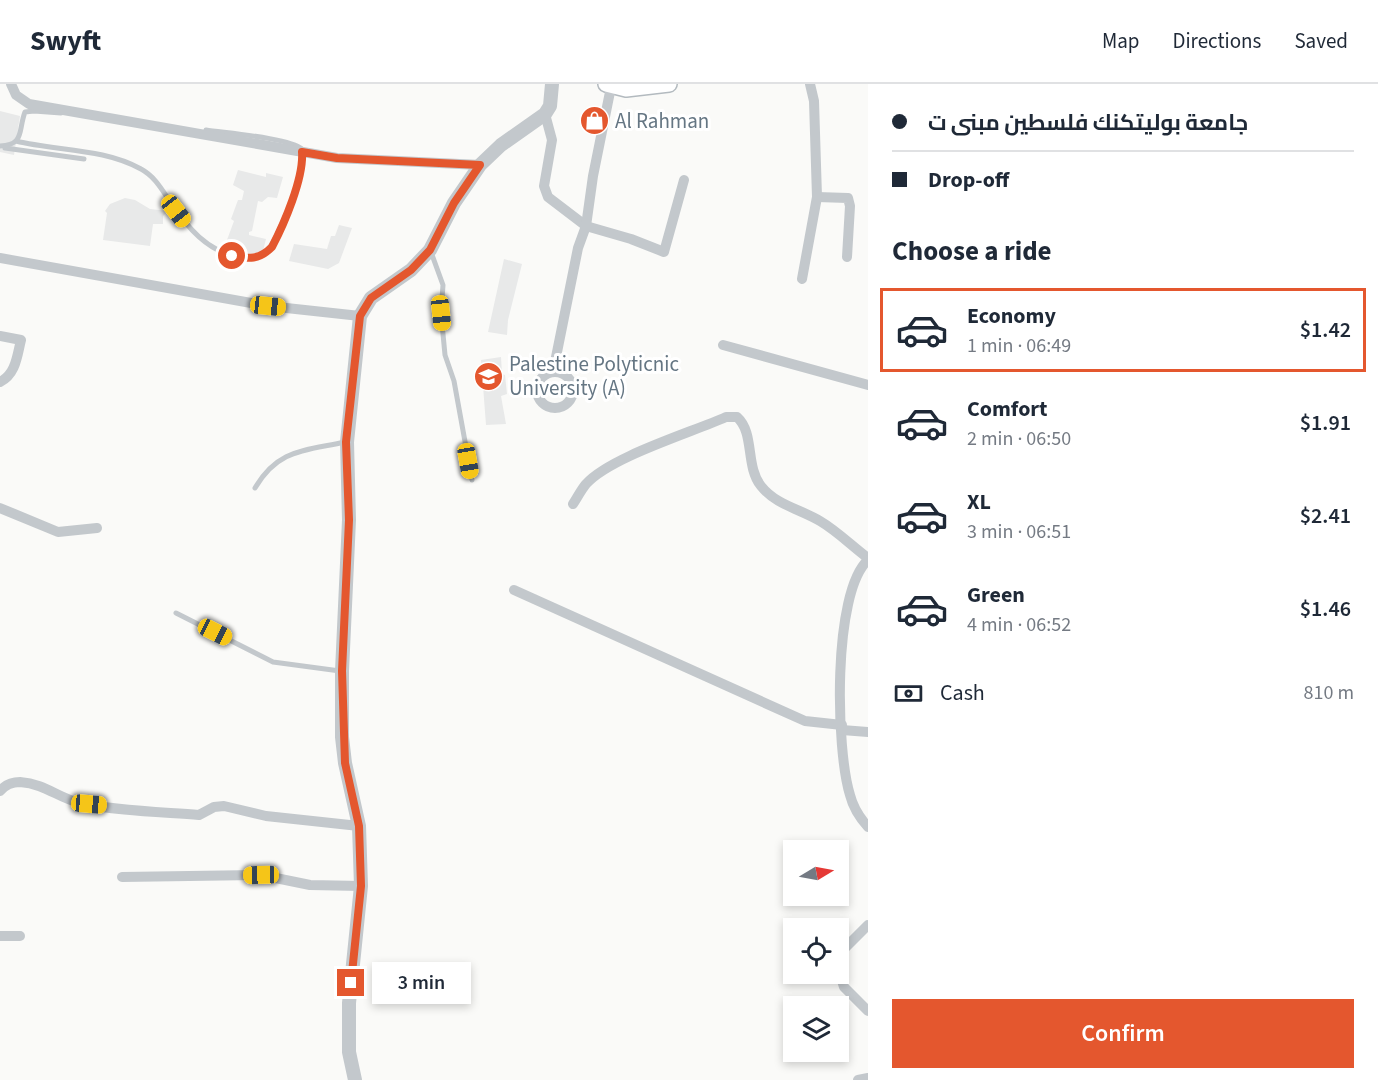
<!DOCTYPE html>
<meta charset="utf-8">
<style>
body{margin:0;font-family:"Source Sans 3",Cairo,sans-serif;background:#f2f2f3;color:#1f2937;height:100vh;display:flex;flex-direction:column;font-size:22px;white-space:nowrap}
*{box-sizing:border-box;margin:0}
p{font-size:20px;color:#747a83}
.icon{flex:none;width:33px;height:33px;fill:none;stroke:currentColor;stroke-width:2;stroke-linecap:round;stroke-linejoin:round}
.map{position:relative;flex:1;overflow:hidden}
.sheet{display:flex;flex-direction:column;background:#fff;width:510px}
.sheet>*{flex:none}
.top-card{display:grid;align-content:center;height:132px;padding:0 24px;background:#fff}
.needle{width:39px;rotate:80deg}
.controls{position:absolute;left:783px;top:756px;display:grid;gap:12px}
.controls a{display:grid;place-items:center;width:66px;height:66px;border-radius:0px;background:#fff;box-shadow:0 3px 9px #0003;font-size:30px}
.end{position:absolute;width:27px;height:27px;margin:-14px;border:8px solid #e4572e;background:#fff;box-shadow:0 0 0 3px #fff}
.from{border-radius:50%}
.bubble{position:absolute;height:42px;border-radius:0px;background:#fff;box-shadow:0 3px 9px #0003;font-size:20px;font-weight:600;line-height:42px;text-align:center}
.car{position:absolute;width:18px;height:36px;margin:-18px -9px;border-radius:8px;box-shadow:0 0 4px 2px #0007;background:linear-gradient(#f5c518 24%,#345 0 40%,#f5c518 0 76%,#345 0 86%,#f5c518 0)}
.top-card b{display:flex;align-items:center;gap:21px;height:57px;font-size:22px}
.top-card b+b{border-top:2px solid #e0e1e3}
.top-card i{width:15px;height:15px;background:#1f2937}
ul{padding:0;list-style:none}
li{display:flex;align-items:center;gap:18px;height:84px;margin:0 12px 9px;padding:0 12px;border:3px solid transparent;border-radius:0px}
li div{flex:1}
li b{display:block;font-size:22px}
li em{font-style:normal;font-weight:600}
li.on{border-color:#e4572e}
li>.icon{width:54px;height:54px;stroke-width:1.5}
h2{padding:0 24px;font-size:27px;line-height:72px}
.pay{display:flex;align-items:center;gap:15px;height:66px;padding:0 24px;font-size:22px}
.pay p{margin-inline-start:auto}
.button{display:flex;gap:12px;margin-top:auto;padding:12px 24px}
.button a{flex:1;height:69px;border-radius:0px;background:#e4572e;color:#fff;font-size:24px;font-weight:600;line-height:69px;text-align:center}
header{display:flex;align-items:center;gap:36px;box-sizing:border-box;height:84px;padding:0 30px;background:#fff;border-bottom:2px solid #e0e1e3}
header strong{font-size:28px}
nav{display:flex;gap:33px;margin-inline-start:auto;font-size:21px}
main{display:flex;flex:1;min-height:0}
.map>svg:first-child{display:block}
.built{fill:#e8e9e9}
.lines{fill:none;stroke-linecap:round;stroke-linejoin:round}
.secondary-casing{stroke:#b3babf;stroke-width:18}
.service{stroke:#c3c8cc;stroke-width:5}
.minor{stroke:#c3c8cc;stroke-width:10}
.tertiary{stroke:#c3c8cc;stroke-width:14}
.secondary{stroke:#fff;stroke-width:15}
.route{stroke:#e4572e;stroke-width:8}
.labels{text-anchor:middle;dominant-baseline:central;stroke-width:6;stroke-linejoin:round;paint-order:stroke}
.poi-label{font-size:21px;fill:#657683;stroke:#fff;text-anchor:start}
</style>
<header>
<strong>Swyft</strong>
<nav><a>Map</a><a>Directions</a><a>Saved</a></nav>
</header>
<main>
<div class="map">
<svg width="868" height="996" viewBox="0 0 868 996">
<rect width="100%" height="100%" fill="#fafaf8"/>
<!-- built -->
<g class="built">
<path d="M0,27L20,32L14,71L0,68Z"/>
<path d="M238,86L266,93V89L283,93L277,114L268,113L262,118L258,117L252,147L249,148V151L266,155L262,171L253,169L249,174L224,164L234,137L231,135L238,116H242L244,107L233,101Z"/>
<path d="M125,114L135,116L150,125L168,127L163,132V140H153L150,162L103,156L107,129L105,127L110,120Z"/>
<path d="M339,141L352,144L339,179L328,185L289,177L294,160L327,165L331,152H335Z"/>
<path d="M504,175L522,180L508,236L507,251L488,248Z"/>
<path d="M501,273L502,290L505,291L507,310L501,312L506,340L486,341L481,276Z"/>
</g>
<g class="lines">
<defs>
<path id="secondary" d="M606,0L626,5L669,0"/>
</defs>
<!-- secondary casing -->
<use href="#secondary" class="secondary-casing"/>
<!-- service -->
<g class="service">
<path d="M16,57C56,67 104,64 141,85C154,92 161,104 169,116C187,143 207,168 241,174C264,177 272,163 280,144C289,125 305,86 302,65C290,54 225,49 206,46"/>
<path d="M0,62C25,61 18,46 25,28L34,27L61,29"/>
<path d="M5,64L84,75"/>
<path d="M431,168L443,201L441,229L445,271L454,297L472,396"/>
<path d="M255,404C278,365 304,367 345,358"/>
<path d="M176,529L273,578L340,587"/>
</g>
<!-- minor -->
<g class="minor">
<path d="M11,0L16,11L29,20L337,74L480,81"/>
<path d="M545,30L552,56L544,102L548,113L586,142L631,155L664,168L684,96"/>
<path d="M817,113L848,114L850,122L847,173"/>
<path d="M0,174L268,222L360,232"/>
<path d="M802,195L817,113L814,17L810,0"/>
<path d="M0,252L21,256C17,272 16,290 0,298"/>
<path d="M723,261L868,301"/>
<path d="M553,288L578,164L586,142L593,92L611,3"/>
<circle cx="555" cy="306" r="18"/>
<path d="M573,420C577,414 581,406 586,400C610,373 690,349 726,333H737C755,349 745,382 761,402C776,421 800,425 820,437C837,447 852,462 868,474"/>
<path d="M0,424L58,448L97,444"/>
<path d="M868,476C832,509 836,666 850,711C853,723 860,734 868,743"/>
<path d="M514,506L805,637L842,641"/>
<path d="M842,646L868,648"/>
<path d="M0,707C5,701 12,698 20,698C46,700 58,714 80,719C117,727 161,728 199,731L214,723L224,722L266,732L359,742"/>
<path d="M122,793L261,791L310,801L361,802"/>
<path d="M0,852H20"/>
<path d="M838,875L844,865L868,841"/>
<path d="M838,884L844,903L868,927"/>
<path d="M858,996L868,994"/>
</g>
<!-- tertiary -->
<path class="tertiary" d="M355,996L349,968V919L361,802L359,742L345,679L342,653V587L349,436L347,358L360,232L371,214L411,186L430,166L454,119L480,81L501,61L545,30L550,22L552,0"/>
<!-- secondary -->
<use href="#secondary" class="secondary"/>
</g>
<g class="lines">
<!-- route -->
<path class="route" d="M232,172C249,175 259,176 272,163C284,140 304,94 302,68L337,74L480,81L454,119L430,166L411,186L371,214L360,232L346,358L349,436L342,587L345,679L359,742L361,802L351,899"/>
</g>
<!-- icons -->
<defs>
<symbol id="shop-disc" viewBox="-11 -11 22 22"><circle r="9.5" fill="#e4572e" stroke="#fff"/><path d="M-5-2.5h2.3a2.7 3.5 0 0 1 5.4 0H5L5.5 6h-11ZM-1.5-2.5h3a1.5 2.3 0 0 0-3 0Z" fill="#fff"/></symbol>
<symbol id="university-disc" viewBox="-11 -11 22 22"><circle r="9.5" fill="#e4572e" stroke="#fff"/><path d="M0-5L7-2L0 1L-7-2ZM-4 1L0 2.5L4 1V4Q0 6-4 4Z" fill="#fff"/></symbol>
</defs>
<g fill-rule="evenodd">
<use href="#shop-disc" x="578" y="20" width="33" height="33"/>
<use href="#university-disc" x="472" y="276" width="33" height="33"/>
</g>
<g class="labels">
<!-- poi labels -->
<g class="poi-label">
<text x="615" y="37">Al Rahman</text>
<text x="509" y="280">Palestine Polyticnic<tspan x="509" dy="24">University (A)</tspan></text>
</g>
</g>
</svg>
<div class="controls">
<a><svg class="needle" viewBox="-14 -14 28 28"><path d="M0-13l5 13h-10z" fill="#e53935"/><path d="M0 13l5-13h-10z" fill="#747a83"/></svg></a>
<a><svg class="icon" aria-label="locate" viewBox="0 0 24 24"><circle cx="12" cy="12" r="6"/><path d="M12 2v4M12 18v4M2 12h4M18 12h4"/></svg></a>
<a><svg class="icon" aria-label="layers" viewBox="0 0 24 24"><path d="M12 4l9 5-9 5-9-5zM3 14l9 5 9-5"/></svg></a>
</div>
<i class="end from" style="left:232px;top:172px"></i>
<i class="end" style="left:351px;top:899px"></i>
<div class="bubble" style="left:372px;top:878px;width:99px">3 min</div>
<i class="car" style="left:176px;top:127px;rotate:142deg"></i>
<i class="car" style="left:268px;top:222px;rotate:96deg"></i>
<i class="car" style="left:441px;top:229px;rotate:174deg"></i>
<i class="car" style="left:468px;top:377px;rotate:170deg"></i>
<i class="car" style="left:215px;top:548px;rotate:117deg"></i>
<i class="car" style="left:89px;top:720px;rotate:95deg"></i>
<i class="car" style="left:261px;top:791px;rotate:269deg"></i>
</div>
<section class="sheet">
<div class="top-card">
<b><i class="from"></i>جامعة بوليتكنك فلسطين مبنى ت</b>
<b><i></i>Drop-off</b>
</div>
<h2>Choose a ride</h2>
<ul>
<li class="on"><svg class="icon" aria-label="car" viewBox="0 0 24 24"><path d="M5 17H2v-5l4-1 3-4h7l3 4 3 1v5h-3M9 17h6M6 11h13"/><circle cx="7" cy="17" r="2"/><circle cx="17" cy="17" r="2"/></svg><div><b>Economy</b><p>1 min · 06:49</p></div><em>$1.42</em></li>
<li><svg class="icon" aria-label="car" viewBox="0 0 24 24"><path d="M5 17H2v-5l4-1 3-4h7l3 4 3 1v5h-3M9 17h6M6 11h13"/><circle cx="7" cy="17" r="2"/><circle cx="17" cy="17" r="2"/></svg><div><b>Comfort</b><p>2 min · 06:50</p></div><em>$1.91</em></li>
<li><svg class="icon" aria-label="car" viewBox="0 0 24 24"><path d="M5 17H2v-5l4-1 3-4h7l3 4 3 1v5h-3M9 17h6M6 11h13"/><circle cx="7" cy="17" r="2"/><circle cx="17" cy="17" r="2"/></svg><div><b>XL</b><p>3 min · 06:51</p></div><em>$2.41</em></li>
<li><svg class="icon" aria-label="car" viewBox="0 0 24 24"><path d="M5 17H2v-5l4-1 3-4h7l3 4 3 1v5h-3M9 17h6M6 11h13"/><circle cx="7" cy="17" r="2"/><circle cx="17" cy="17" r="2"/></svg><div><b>Green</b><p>4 min · 06:52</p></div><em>$1.46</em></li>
</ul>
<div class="pay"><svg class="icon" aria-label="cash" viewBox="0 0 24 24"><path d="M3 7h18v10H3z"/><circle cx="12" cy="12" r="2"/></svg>Cash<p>810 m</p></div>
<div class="button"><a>Confirm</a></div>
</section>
</main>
